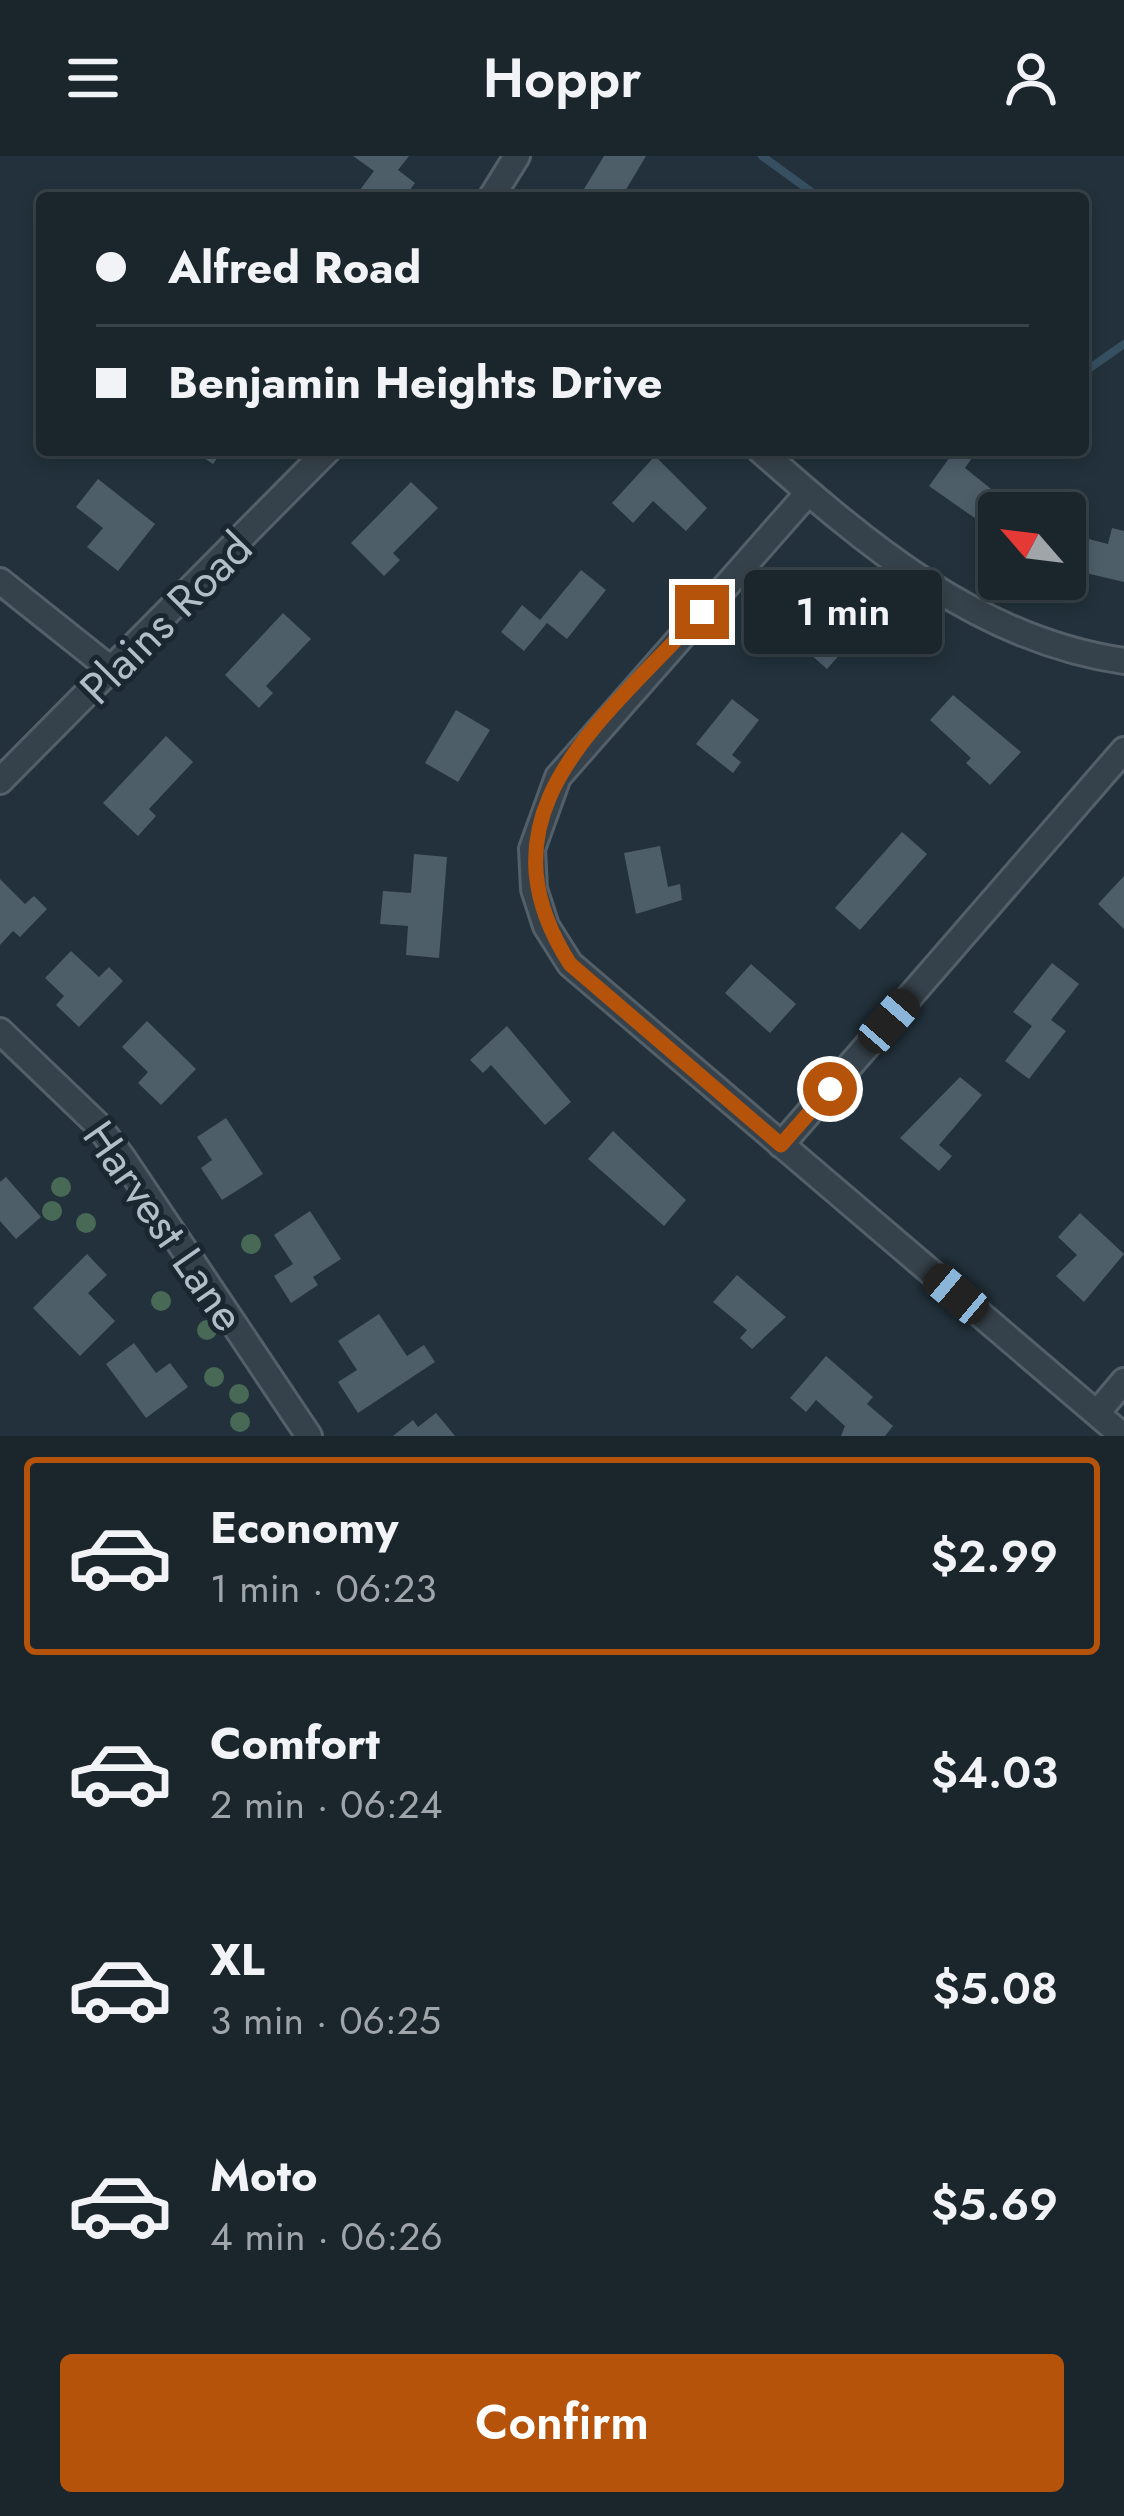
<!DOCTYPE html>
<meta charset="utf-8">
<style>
body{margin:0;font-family:Jost,sans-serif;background:#232d34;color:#f1f3f6;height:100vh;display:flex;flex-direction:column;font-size:45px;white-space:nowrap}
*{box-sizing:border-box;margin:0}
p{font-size:39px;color:#9fa5a9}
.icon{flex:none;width:66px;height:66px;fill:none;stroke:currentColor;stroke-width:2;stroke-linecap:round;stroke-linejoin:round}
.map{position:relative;height:1280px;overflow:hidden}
.panel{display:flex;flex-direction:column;background:#1a252c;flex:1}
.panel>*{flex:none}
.guide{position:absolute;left:36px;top:36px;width:1053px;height:264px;border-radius:12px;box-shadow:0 6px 18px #0003,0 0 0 3px #384248;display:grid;align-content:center;height:264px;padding:0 60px;background:#1a252c}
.needle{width:78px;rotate:298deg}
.fabs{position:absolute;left:978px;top:336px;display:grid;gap:24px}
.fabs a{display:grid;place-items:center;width:108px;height:108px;border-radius:12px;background:#1a252c;box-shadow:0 6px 18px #0003,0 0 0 3px #384248;font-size:60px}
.end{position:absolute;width:54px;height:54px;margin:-27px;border:15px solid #b45309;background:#fff;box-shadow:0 0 0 6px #fff}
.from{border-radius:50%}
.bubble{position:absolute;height:84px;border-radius:12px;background:#1a252c;box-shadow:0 6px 18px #0003,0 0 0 3px #384248;font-size:39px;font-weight:600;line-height:84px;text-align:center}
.car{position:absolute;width:36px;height:72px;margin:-36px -18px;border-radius:15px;box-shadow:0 0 9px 3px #0007;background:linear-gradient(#222 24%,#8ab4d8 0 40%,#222 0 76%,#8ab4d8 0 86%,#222 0)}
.guide b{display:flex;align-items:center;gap:42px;height:114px;font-size:45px}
.guide b+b{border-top:3px solid #384248}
.guide i{width:30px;height:30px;background:#f1f3f6}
ul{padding:21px 0 0;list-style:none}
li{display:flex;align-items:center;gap:36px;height:198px;margin:0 24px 18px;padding:0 36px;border:6px solid transparent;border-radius:12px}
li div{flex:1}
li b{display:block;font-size:45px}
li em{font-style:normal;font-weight:600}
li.current{border-color:#b45309}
li>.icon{width:108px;height:108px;stroke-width:1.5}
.action{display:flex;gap:24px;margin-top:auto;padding:24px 60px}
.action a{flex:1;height:138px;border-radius:12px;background:#b45309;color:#fff;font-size:48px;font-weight:600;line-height:138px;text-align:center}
header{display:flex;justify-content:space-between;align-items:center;height:156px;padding:0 60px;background:#1a252c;font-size:54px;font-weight:600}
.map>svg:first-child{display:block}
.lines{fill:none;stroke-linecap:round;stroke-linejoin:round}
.stream{stroke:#365061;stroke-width:8}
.building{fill:#4d5e69}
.minor-casing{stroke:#546069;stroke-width:30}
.minor{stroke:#36424b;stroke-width:24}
.tree{fill:#486955}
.route{stroke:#b45309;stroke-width:15}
.labels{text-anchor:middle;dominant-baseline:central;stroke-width:10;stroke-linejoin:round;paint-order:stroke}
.street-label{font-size:45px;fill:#b1bdc7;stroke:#1b2730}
</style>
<header><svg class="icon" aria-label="menu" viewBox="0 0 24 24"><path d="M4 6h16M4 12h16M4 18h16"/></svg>Hoppr<svg class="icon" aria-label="person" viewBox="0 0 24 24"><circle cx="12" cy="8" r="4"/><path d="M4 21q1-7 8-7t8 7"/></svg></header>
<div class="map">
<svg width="1124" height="1280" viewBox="0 0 1124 1280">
<rect width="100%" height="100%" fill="#22313b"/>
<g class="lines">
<!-- stream -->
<g class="stream">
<path d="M762,0L820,42"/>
<path d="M1083,209L1090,212L1124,188"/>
</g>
</g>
<!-- building -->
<g class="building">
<path d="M353,0H409L398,14L415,27L404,42H354L374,15Z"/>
<path d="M604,0H646L621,42H600L584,33Z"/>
<path d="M192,294H223L213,308Z"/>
<path d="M955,294L974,299L965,312L1021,357H999V379L929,330Z"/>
<path d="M655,300L707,352L686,375L653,345L633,367L612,347Z"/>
<path d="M98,323L155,368L118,415L87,391L103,372L76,351Z"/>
<path d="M411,326L438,352L393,397L400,404L384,420L351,387Z"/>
<path d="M1112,372L1124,375V426L1073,414L1081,381L1108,388Z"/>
<path d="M581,414L606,434L567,483L547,467L524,495L501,476L522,449L540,464Z"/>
<path d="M792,429L858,478L827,513L766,459Z"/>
<path d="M283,457L311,483L266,530L273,537L259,552L225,519Z"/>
<path d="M953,539L1021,596L990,629L966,607L971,602L930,564Z"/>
<path d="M732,543L759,564L732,599L741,606L733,617L696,588Z"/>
<path d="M456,554L490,574L458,626L425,607Z"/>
<path d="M166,580L193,606L149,653L156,660L138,680L103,647Z"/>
<path d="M902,676L927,698L860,774L835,752Z"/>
<path d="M660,690L668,731L680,728L682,744L636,758L624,697Z"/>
<path d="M414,698L447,701L439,802L406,799L408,770L380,768L383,735L411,737Z"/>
<path d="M1124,720V773L1098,748Z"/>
<path d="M0,723L25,748L34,740L47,753L20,781L13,775L0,789Z"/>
<path d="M71,795L99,821L109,811L123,825L79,871L56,849L64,840L45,822Z"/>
<path d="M1052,807L1079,828L1051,864L1066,875L1029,923L1005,905L1032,870L1013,856Z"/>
<path d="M751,808L796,848L770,877L725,837Z"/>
<path d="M147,865L196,913L161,949L138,927L148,916L122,891Z"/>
<path d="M507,870L571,946L545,969L491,909L483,917L470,904Z"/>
<path d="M960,921L982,939L939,989L952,1000L939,1015L900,982Z"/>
<path d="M226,962L263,1018L222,1044L201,1012L212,1004L197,981Z"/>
<path d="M613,975L686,1044L664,1070L588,1003Z"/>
<path d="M6,1021L41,1061L16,1083L0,1065V1026Z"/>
<path d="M310,1055L341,1103L313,1121L318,1129L291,1147L274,1120L293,1108L274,1079Z"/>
<path d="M1080,1057L1124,1098L1084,1146L1056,1120L1077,1099L1058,1081Z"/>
<path d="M87,1098L107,1119L88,1137L115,1165L80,1200L33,1152Z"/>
<path d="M737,1119L786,1161L752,1193L740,1182L747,1174L713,1146Z"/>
<path d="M379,1158L407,1200L424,1189L435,1206L358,1257L338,1226L357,1214L338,1185Z"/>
<path d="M134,1187L156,1217L170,1207L188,1231L146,1262L106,1208Z"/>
<path d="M826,1200L873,1241L867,1248L893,1270L885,1280H841L845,1270L816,1244L806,1256L790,1242Z"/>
<path d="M436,1257L455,1280H393L413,1264L418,1271Z"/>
</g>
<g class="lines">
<defs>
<g id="minor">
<path d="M491,42L517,0"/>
<path d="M760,294C866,388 978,484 1124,505"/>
<path d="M808,337L558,621L532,693L534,733L546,770L570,808L1123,1280"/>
<path d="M0,425L113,515"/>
<path d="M0,625L328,294"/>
<path d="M0,875L96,967L122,1001L309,1280"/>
<path d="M781,989L1124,594"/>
<path d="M1097,1257L1124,1225"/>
</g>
</defs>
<!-- minor casing -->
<use href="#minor" class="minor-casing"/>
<!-- minor -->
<use href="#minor" class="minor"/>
</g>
<!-- trees -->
<g class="tree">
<circle cx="61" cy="1031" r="10"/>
<circle cx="52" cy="1055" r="10"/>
<circle cx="86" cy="1067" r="10"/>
<circle cx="251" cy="1088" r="10"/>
<circle cx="161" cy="1145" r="10"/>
<circle cx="207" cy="1174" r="10"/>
<circle cx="214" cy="1221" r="10"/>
<circle cx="239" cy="1238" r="10"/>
<circle cx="240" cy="1266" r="10"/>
</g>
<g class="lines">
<!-- route -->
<path class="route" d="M702,456C605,564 472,655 570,808L781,989L830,933"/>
</g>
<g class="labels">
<!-- street labels -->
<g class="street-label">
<text transform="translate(166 462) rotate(-45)">Plains Road</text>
<text transform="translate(164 1070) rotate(55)">Harvest Lane</text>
</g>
</g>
</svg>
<div class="fabs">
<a><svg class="needle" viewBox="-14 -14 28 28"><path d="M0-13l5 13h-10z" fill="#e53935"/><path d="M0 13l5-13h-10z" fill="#9fa5a9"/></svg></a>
</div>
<i class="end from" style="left:830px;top:933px"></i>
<i class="end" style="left:702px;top:456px"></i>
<div class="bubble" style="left:744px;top:414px;width:198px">1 min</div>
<i class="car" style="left:889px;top:865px;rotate:41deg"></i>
<i class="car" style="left:956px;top:1138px;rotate:310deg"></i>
<div class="guide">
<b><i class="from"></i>Alfred Road</b>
<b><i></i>Benjamin Heights Drive</b>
</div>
</div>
<section class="panel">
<ul>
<li class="current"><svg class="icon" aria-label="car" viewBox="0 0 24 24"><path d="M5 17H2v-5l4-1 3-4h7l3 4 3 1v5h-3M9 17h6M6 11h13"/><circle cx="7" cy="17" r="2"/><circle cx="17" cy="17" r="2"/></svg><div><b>Economy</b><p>1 min · 06:23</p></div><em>$2.99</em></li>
<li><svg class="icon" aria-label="car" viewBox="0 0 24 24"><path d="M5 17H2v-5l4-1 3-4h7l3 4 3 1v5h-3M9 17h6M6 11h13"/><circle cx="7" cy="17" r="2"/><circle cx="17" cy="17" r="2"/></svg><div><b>Comfort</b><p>2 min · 06:24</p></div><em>$4.03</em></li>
<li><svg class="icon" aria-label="car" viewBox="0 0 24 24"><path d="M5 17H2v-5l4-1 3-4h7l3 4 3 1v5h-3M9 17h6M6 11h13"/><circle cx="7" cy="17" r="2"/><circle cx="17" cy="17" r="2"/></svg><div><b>XL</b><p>3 min · 06:25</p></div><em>$5.08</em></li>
<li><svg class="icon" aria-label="car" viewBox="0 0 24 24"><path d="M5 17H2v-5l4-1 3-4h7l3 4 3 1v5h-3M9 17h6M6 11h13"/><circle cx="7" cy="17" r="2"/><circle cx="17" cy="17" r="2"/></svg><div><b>Moto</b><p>4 min · 06:26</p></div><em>$5.69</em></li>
</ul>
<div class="action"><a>Confirm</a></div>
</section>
